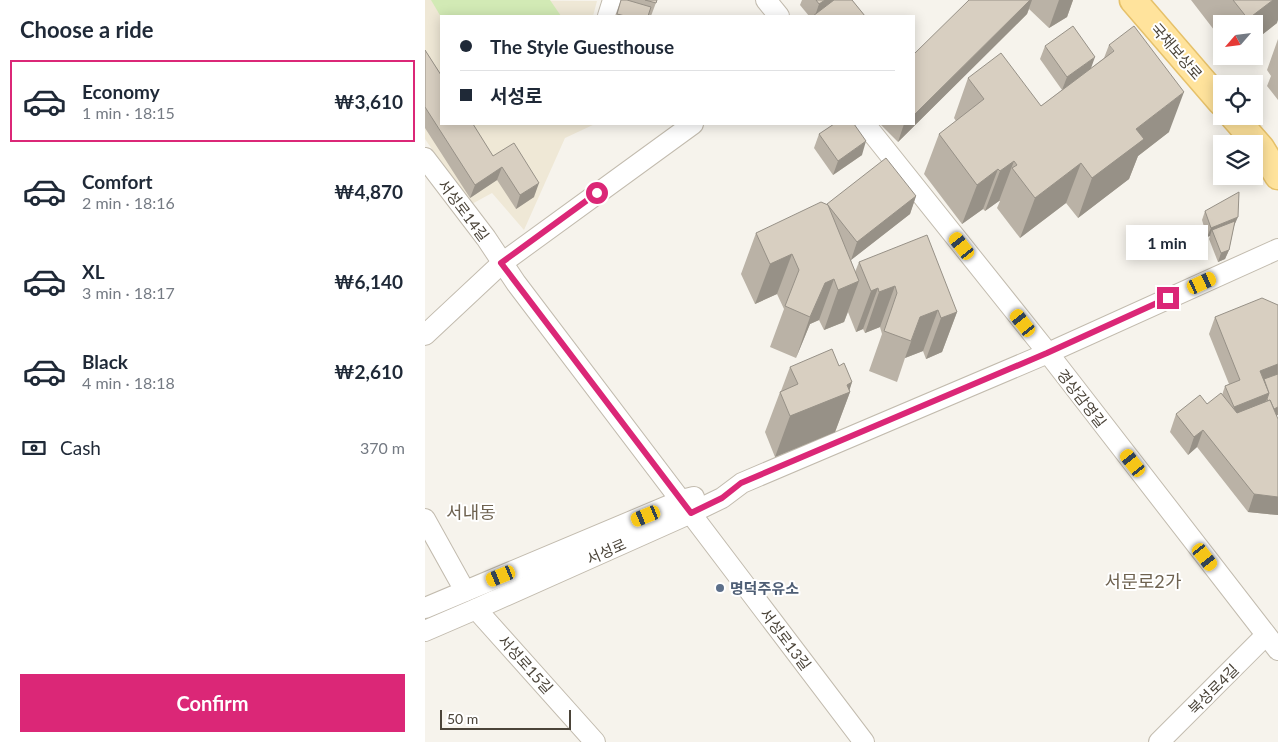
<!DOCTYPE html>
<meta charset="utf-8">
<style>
body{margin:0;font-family:Lato,"Noto Sans KR",sans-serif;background:#f2f2f3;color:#1f2937;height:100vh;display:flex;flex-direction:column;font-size:19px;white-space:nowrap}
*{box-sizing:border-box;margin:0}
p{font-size:16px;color:#747a83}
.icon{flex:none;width:28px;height:28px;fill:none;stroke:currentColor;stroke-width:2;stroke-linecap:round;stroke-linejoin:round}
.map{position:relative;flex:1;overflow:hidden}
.panel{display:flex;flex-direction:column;background:#fff;width:425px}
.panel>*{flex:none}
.banner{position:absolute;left:15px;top:15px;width:475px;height:110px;border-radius:0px;box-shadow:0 2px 12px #0003;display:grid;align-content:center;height:110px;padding:0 20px;background:#fff}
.needle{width:32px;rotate:242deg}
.controls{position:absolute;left:788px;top:15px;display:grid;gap:10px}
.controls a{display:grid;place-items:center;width:50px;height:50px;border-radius:0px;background:#fff;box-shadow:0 2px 12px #0003;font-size:25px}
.scale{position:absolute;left:15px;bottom:12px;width:131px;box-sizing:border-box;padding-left:5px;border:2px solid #4b4439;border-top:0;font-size:14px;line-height:18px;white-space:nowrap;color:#4b4439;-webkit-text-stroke:4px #fff;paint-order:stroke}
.end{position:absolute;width:22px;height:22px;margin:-11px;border:6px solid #db2777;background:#fff;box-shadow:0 0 0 2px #fff}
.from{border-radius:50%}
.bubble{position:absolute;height:35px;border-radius:0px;background:#fff;box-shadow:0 2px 12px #0003;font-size:16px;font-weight:700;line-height:35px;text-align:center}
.car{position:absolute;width:15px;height:30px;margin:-15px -8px;border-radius:6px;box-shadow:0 0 4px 1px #0007;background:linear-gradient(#f5c518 24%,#345 0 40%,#f5c518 0 76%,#345 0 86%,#f5c518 0)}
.banner b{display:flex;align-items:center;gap:18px;height:48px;font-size:19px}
.banner b+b{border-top:1px solid #e0e1e3}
.banner i{width:12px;height:12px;background:#1f2937}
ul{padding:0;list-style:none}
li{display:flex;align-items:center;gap:15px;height:82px;margin:0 10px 8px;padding:0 10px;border:2px solid transparent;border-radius:0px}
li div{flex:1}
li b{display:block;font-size:19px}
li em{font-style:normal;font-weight:700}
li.on{border-color:#db2777}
li>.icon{width:45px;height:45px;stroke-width:1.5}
h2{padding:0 20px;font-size:22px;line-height:60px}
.pay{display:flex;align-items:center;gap:12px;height:55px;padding:0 20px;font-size:19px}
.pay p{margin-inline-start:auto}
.cta{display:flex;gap:10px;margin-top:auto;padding:10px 20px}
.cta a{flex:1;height:58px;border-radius:0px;background:#db2777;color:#fff;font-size:20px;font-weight:700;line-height:58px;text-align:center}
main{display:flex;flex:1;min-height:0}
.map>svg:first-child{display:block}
.education{fill:#efe8d6}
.green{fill:#d2eab5}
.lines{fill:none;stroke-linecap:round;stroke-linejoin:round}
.minor-casing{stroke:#c2bbae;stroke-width:22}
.major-casing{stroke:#e6c16a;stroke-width:29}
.minor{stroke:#fff;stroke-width:20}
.major{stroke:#ffe39c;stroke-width:26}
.wall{fill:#bab2a6}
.shaded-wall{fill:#979187}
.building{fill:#d8cfc1;stroke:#979187}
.route{stroke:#db2777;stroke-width:6}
.service-dot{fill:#5c6f8a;stroke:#fff;stroke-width:2}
.labels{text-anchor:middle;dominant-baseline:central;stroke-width:4;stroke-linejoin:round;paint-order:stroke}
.street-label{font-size:15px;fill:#4b4439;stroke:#fff}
.service-label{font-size:15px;font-weight:bold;fill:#4e5e75;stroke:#fff;text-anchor:start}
.quarter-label{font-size:18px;fill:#6e6250;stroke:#fff}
</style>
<main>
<section class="panel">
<h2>Choose a ride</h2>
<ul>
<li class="on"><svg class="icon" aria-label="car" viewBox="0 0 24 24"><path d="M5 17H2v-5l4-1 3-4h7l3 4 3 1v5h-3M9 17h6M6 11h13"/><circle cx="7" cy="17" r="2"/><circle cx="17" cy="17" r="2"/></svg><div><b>Economy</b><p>1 min · 18:15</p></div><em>₩3,610</em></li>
<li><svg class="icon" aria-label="car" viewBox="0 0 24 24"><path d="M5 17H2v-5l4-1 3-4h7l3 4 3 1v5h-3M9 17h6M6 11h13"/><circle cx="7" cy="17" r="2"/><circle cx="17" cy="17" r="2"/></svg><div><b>Comfort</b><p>2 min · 18:16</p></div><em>₩4,870</em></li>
<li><svg class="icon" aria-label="car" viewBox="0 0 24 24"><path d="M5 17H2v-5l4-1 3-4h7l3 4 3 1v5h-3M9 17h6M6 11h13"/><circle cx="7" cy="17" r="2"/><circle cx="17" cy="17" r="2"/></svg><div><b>XL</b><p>3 min · 18:17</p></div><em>₩6,140</em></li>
<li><svg class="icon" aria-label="car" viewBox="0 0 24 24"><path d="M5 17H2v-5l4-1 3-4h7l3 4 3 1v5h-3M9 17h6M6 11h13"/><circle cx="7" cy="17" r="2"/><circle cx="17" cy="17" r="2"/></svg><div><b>Black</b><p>4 min · 18:18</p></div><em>₩2,610</em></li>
</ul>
<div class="pay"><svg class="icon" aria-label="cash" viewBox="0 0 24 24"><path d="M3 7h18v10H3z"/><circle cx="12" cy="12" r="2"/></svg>Cash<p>370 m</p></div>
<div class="cta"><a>Confirm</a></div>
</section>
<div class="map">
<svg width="853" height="742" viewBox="0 0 853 742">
<rect width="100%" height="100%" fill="#f6f3ec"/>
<!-- education -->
<path class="education" d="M0,0L172,1L168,16H16V124H170L140,138L99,230L67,193L45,205L0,139Z"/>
<!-- green -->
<path class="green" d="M6,0H125L136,16L16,17Z"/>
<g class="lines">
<defs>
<g id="minor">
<path d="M341,0L354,16"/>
<path d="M183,16L188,0"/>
<path d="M440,124L623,353L853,650"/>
<path d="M0,158L61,238L91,283L439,742"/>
<path d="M0,335L77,263L268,124"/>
<path d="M0,519L40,591"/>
<path d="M0,608L257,500L269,497"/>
<path d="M51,609L170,742"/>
<path d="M0,631L51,609L266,513L297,498L317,483L623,353L853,249"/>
<path d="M734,742L841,635"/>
</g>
<g id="major">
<path d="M708,0L796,102"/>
<path d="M808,116L836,148L853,176"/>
</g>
</defs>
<!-- minor casing -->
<use href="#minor" class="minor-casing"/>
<!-- major casing -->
<use href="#major" class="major-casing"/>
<!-- minor -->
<use href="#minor" class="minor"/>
<!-- major -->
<use href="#major" class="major"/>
</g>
<!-- wall -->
<g class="wall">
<path d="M196,0H232L226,16H190Z"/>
<path d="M377,0H427L440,16H384L375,5Z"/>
<path d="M544,0H648L642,17L624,28L604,9L602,14L473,142L455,124H489Z"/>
<path d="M766,0H853L852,23L829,41V24H796V39Z"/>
<path d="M853,39V100L842,86L846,76L842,70Z"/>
<path d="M684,45L744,132L713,156L704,179L653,218L641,203L595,238L572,208L575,201H574L560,211L558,209L537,224L499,174L514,134L531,121L529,118L543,78L616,106L637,90L615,59L620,46L665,69L679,58Z"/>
<path d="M0,50L68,156L109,197L91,209L72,180L45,198L0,128Z"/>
<path d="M394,134L437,155L408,175L389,148Z"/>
<path d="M491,196L485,214L426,260L430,272L434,262L532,312L517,352L501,359L498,351L480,358L472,382L444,371L457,334L455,327L440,333L438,329L431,332L423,312L419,322L399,330L394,320L385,324L371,358L345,347L359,309L352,294L330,304L316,274L331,233L402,205Z"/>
<path d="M780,211L809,226L804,250L800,259L793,262L784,239L785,236L782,237L777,220Z"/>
<path d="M853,305V415H851L853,419V515L823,512L772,447L763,455L745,432L751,414L782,404L797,395L800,386L804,384L784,334L790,317Z"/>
<path d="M414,366L427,382L424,390L425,392L410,432L350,457L340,432L355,392L356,391L365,367Z"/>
</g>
<!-- shaded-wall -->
<g class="shaded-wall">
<path d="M400,0H416L390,16L394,4Z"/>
<path d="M605,0H607L602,14L473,142L479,124H489V115Z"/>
<path d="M634,0H648L642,17L624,28Z"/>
<path d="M848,0H853V20L852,23L829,41V24H822L823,19Z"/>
<path d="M670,57L665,71L637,90L642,77Z"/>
<path d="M759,92L744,132L713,156L704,179L653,218L667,178L711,129Z"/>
<path d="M441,141L437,155L408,175L413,161Z"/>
<path d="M589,161L574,201L560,211L575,171Z"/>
<path d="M656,163L641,203L595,238L610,198Z"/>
<path d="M77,167L72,180L45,198L50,185Z"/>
<path d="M573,169L558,209L537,224L552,185Z"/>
<path d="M114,183L109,197L91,209L95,195Z"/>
<path d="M491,196L485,214L426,260L432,242Z"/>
<path d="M813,217L809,226L787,230L785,236L782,237L786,228Z"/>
<path d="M804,250L800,259L793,262L796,253Z"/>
<path d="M367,254L352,294L330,304L345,264Z"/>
<path d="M409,279L394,320L385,324L371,358L385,317L400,283Z"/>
<path d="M434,281L419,322L399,330L413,290Z"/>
<path d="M470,286L455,327L440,333L454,292Z"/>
<path d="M453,288L438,329L431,332L446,291Z"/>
<path d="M513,310L498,351L480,358L495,317Z"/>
<path d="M532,312L517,352L501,359L516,318Z"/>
<path d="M853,364V378L836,385L835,371Z"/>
<path d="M427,382L424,392H425L410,432L350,457L365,416Z"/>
<path d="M844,393L838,410L803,424L809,407Z"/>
<path d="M853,407V415L843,419L846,410Z"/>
<path d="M778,430L772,447L763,455L769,437Z"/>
<path d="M829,494L853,497V515L823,512Z"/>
</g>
<!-- building -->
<g class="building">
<path d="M196,0H202L226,7L223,16H200L192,14Z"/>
<path d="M220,0H232L231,3Z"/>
<path d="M391,0H400L394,4Z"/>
<path d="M409,0H427L440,16H388Z"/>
<path d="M544,0H605L489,115V54Z"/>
<path d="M808,0H848L823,19Z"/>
<path d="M648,26L670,57L642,77L620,46Z"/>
<path d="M709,26L759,92L711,129L719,139L667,178L656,163L610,198L587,168L592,165L589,161L575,171L573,169L552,185L514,134L559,99L543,78L576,53L616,106L689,51L684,45Z"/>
<path d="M0,50L16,75V124H48L68,156L89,143L114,183L95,195L77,167L50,185L0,107Z"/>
<path d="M409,124H429L441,141L413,161L394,134Z"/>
<path d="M461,158L491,196L432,242L402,204Z"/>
<path d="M814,192L813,217L786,228L780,211Z"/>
<path d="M396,202L403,205L434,281L413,290L409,279L400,283L385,317L360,306L374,270L367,254L345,264L331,233Z"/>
<path d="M810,221L804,250L796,253L787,230Z"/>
<path d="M502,235L532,312L516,318L513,310L495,317L486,341L459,331L472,293L470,286L454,292L453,288L446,291L434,262Z"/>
<path d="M837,298L853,305V364L835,371L844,393L809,407L800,386L815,380L790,317Z"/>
<path d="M407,349L414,366L419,363L427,382L422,385L425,392L365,416L355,392L373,384L365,367Z"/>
<path d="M853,374V407L849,409L845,400L843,401L842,399L844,393L839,379Z"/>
<path d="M796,393L812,413L845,400L853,419V497L829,494L778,430L769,437L751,414L775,395L782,404Z"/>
</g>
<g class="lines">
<!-- route -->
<path class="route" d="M172,193L76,263L266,513L297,498L316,483L622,353L743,298"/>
</g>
<!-- markers -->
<circle class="service-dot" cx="295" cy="588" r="5"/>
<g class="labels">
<!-- street labels -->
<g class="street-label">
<text transform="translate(752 51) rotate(49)">국채보상로</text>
<text transform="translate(39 210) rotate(53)">서성로14길</text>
<text transform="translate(657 398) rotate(52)">경상감영길</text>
<text transform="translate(181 551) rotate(-24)">서성로</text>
<text transform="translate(361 639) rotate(53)">서성로13길</text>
<text transform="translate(101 664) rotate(48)">서성로15길</text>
<text transform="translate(788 689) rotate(-45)">북성로4길</text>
</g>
<!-- service labels -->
<g class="service-label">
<text x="305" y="588">명덕주유소</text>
</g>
<!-- quarter labels -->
<g class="quarter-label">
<text x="46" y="512">서내동</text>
<text x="718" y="581">서문로2가</text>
</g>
</g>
</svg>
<div class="controls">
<a><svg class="needle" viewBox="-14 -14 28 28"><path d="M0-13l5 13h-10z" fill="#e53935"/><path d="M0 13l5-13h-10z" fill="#747a83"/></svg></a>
<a><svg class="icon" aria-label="locate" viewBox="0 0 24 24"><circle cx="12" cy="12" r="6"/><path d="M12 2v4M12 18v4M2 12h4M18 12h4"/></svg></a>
<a><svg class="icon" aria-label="layers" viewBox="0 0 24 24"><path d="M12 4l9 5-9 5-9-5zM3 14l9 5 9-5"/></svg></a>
</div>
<div class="scale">50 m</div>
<i class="end from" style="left:172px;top:193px"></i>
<i class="end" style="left:743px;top:298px"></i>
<div class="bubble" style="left:701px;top:225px;width:82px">1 min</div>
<i class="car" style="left:537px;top:246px;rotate:322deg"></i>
<i class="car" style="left:777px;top:283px;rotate:65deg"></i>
<i class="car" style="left:598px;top:323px;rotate:322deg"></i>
<i class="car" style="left:708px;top:463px;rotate:322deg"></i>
<i class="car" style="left:221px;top:516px;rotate:248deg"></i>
<i class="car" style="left:780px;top:557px;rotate:142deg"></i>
<i class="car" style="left:76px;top:576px;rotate:248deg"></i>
<div class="banner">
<b><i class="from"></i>The Style Guesthouse</b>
<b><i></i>서성로</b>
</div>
</div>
</main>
